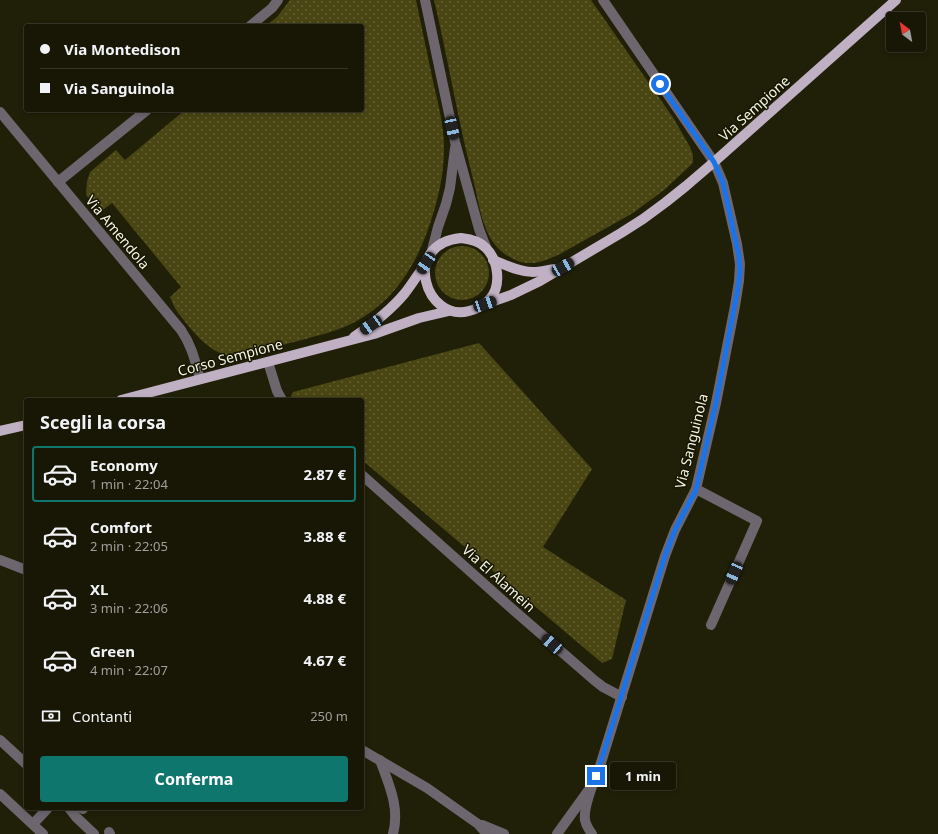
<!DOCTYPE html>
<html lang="it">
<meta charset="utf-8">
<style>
body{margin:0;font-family:"Noto Sans",sans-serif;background:#212010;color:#f1f3f6;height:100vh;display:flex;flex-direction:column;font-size:15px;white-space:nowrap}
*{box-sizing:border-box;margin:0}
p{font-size:13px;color:#9f9f9b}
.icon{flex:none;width:22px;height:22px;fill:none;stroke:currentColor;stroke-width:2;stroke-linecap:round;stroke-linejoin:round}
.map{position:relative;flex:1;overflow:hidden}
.side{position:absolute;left:24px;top:398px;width:340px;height:412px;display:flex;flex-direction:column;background:#181706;border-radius:4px;box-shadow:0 2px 6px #0003,0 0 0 1px #363628}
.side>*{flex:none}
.banner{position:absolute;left:24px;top:24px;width:340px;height:88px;border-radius:4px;box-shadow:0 2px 6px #0003,0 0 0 1px #363628;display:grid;align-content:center;height:88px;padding:0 16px;background:#181706}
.needle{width:26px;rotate:328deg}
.controls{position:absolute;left:886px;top:12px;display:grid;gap:8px}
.controls a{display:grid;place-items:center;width:40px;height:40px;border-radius:4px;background:#181706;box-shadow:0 2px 6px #0003,0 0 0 1px #363628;font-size:20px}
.end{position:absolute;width:18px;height:18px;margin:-9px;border:5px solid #1a73e8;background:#fff;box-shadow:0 0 0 2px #fff}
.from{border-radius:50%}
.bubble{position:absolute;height:28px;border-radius:4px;background:#181706;box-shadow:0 2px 6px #0003,0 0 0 1px #363628;font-size:13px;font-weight:700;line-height:28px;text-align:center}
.car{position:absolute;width:12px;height:24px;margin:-12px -6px;border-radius:5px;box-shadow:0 0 3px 1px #0007;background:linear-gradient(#222 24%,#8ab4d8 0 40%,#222 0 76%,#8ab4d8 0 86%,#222 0)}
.banner b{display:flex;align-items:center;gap:14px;height:38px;font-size:15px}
.banner b+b{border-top:1px solid #363628}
.banner i{width:10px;height:10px;background:#f1f3f6}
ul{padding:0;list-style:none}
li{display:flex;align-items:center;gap:12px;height:56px;margin:0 8px 6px;padding:0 8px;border:2px solid transparent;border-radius:4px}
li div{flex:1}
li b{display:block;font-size:15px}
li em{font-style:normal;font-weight:700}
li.on{border-color:#0f766e}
li>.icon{width:36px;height:36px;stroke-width:1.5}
h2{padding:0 16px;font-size:18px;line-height:48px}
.pay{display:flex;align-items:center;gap:10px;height:44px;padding:0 16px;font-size:15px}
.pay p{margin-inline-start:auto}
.action{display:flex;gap:8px;margin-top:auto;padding:8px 16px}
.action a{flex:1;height:46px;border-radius:4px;background:#0f766e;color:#fff;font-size:16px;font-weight:700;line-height:46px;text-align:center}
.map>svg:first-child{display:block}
.grass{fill:url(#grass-dots)}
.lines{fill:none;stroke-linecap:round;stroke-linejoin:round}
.service{stroke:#6e666f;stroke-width:10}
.minor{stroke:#6e666f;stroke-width:10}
.tertiary{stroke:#6e666f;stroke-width:10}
.primary{stroke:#c0b0c3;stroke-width:10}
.route{stroke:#1a73e8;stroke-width:5}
.labels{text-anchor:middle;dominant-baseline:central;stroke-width:3;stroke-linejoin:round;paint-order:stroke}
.street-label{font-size:14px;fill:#f6f6e7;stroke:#171601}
</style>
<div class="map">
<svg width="938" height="834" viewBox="0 0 938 834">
<defs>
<pattern id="grass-dots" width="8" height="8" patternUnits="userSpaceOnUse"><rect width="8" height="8" fill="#494613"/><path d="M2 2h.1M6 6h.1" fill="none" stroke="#646135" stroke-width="1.8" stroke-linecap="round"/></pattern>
</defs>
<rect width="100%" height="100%" fill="#201f08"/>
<!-- grass -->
<g class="grass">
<path d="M290,0H416C422,29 428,57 434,86C439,107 444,127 444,148C444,170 440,191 434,211C420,258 399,299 353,323C338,331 319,335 302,340C281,345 261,351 240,356C216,358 200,340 186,323C183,318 178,314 175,308C173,305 172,300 170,297L181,287L112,203L100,212L86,195L87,181L90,172L116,150L125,160L185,110H362V26H266L277,17Z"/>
<path d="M434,0H591L674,119L690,147L693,155V163L664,190L633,213L560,254C541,263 527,268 508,256C506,255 503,253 501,251C482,235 479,202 473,179C458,120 448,59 434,0Z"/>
<circle cx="462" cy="273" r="27"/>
<path d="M479,343L592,469L543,547L626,600L612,659L602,663L362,460V400H294L291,396L293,392Z"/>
</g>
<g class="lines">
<!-- service -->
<g class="service">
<path d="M696,489L757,521L711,625"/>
<path d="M0,740L26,764"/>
<path d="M380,760C389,785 400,807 393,834"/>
<path d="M69,808L76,817L94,834"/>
<path d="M81,808L83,809"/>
<path d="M33,824L48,808"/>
<path d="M109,832L110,834"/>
</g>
<!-- minor -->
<g class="minor">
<path d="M250,26L272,8L278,0"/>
<path d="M0,112L181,330C192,346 195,361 200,379"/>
<path d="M58,182L147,110"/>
<path d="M268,362L277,391L282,400"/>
<path d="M362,475L510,607L594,680L603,687L622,697"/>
<path d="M0,794L43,834"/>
<path d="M557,834L588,791"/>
<path d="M592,834C589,830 586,825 585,820C583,807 595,778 600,766L665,556L675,530L696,489L716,403L735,306L739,281L740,264L737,244L723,183L714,162L603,0"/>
</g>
<!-- tertiary -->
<g class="tertiary">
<path d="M425,0L455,142L479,229L486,247"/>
<path d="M431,254L438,227L446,204L450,188L455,148"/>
<path d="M0,560L26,570"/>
<path d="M362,750L427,788L478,824L487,834"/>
<path d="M482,825L504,834"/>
</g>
<!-- primary -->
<g class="primary">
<path d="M461,238C470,239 480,241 486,248C498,260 502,285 490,299C484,305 477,309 469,311C426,323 400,244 461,238Z"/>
<path d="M493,260C506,265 519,272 533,272C540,272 547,270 555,269"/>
<path d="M485,304L511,295L540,281L621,233L643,219L666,202L686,186L714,162L896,0"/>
<path d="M354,337C373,324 391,310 405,293C412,284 418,274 425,265"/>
<path d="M121,400L374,334L419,318L449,311"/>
<path d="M0,431L26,425"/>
</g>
</g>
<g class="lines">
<!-- route -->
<path class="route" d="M596,776L604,752L665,556L675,530L696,490L716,403L737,293L740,272L739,256L723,183L714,162L660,84"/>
</g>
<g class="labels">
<!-- street labels -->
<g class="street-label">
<text transform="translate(754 108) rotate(-42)">Via Sempione</text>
<text transform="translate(118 232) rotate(50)">Via Amendola</text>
<text transform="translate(230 357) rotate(-15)">Corso Sempione</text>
<text transform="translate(691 441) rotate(-76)">Via Sanguinola</text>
<text transform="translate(499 578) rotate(42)">Via El Alamein</text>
</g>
</g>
</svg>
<div class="controls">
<a><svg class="needle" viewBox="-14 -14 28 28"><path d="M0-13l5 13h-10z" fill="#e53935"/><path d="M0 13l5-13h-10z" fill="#9f9f9b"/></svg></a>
</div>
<i class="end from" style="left:660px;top:84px"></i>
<i class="end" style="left:596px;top:776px"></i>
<div class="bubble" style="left:610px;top:762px;width:66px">1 min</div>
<i class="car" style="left:452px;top:128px;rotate:168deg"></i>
<i class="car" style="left:426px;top:263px;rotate:214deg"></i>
<i class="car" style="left:563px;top:267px;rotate:60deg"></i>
<i class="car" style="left:485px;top:304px;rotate:72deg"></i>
<i class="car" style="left:371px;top:325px;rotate:236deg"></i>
<i class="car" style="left:734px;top:573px;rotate:204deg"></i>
<i class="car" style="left:552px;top:644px;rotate:311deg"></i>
<div class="banner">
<b><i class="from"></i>Via Montedison</b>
<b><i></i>Via Sanguinola</b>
</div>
<section class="side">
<h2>Scegli la corsa</h2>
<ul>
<li class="on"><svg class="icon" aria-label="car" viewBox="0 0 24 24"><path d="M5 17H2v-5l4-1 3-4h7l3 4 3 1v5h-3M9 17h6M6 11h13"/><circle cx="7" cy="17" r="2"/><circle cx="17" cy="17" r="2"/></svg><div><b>Economy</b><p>1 min · 22:04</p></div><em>2.87 €</em></li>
<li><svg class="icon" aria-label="car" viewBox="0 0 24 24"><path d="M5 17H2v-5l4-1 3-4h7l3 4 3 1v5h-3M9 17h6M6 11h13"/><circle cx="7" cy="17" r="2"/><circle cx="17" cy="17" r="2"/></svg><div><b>Comfort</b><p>2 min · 22:05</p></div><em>3.88 €</em></li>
<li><svg class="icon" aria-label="car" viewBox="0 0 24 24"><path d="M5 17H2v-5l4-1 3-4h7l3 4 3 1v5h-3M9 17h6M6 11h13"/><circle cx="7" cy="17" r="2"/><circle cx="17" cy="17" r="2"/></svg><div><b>XL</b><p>3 min · 22:06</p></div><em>4.88 €</em></li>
<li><svg class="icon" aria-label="car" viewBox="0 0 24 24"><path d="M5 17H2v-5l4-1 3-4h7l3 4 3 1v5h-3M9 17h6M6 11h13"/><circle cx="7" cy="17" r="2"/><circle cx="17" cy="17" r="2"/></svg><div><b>Green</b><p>4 min · 22:07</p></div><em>4.67 €</em></li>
</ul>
<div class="pay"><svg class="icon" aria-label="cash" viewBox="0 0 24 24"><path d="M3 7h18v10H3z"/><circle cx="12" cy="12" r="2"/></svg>Contanti<p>250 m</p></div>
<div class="action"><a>Conferma</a></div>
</section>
</div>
